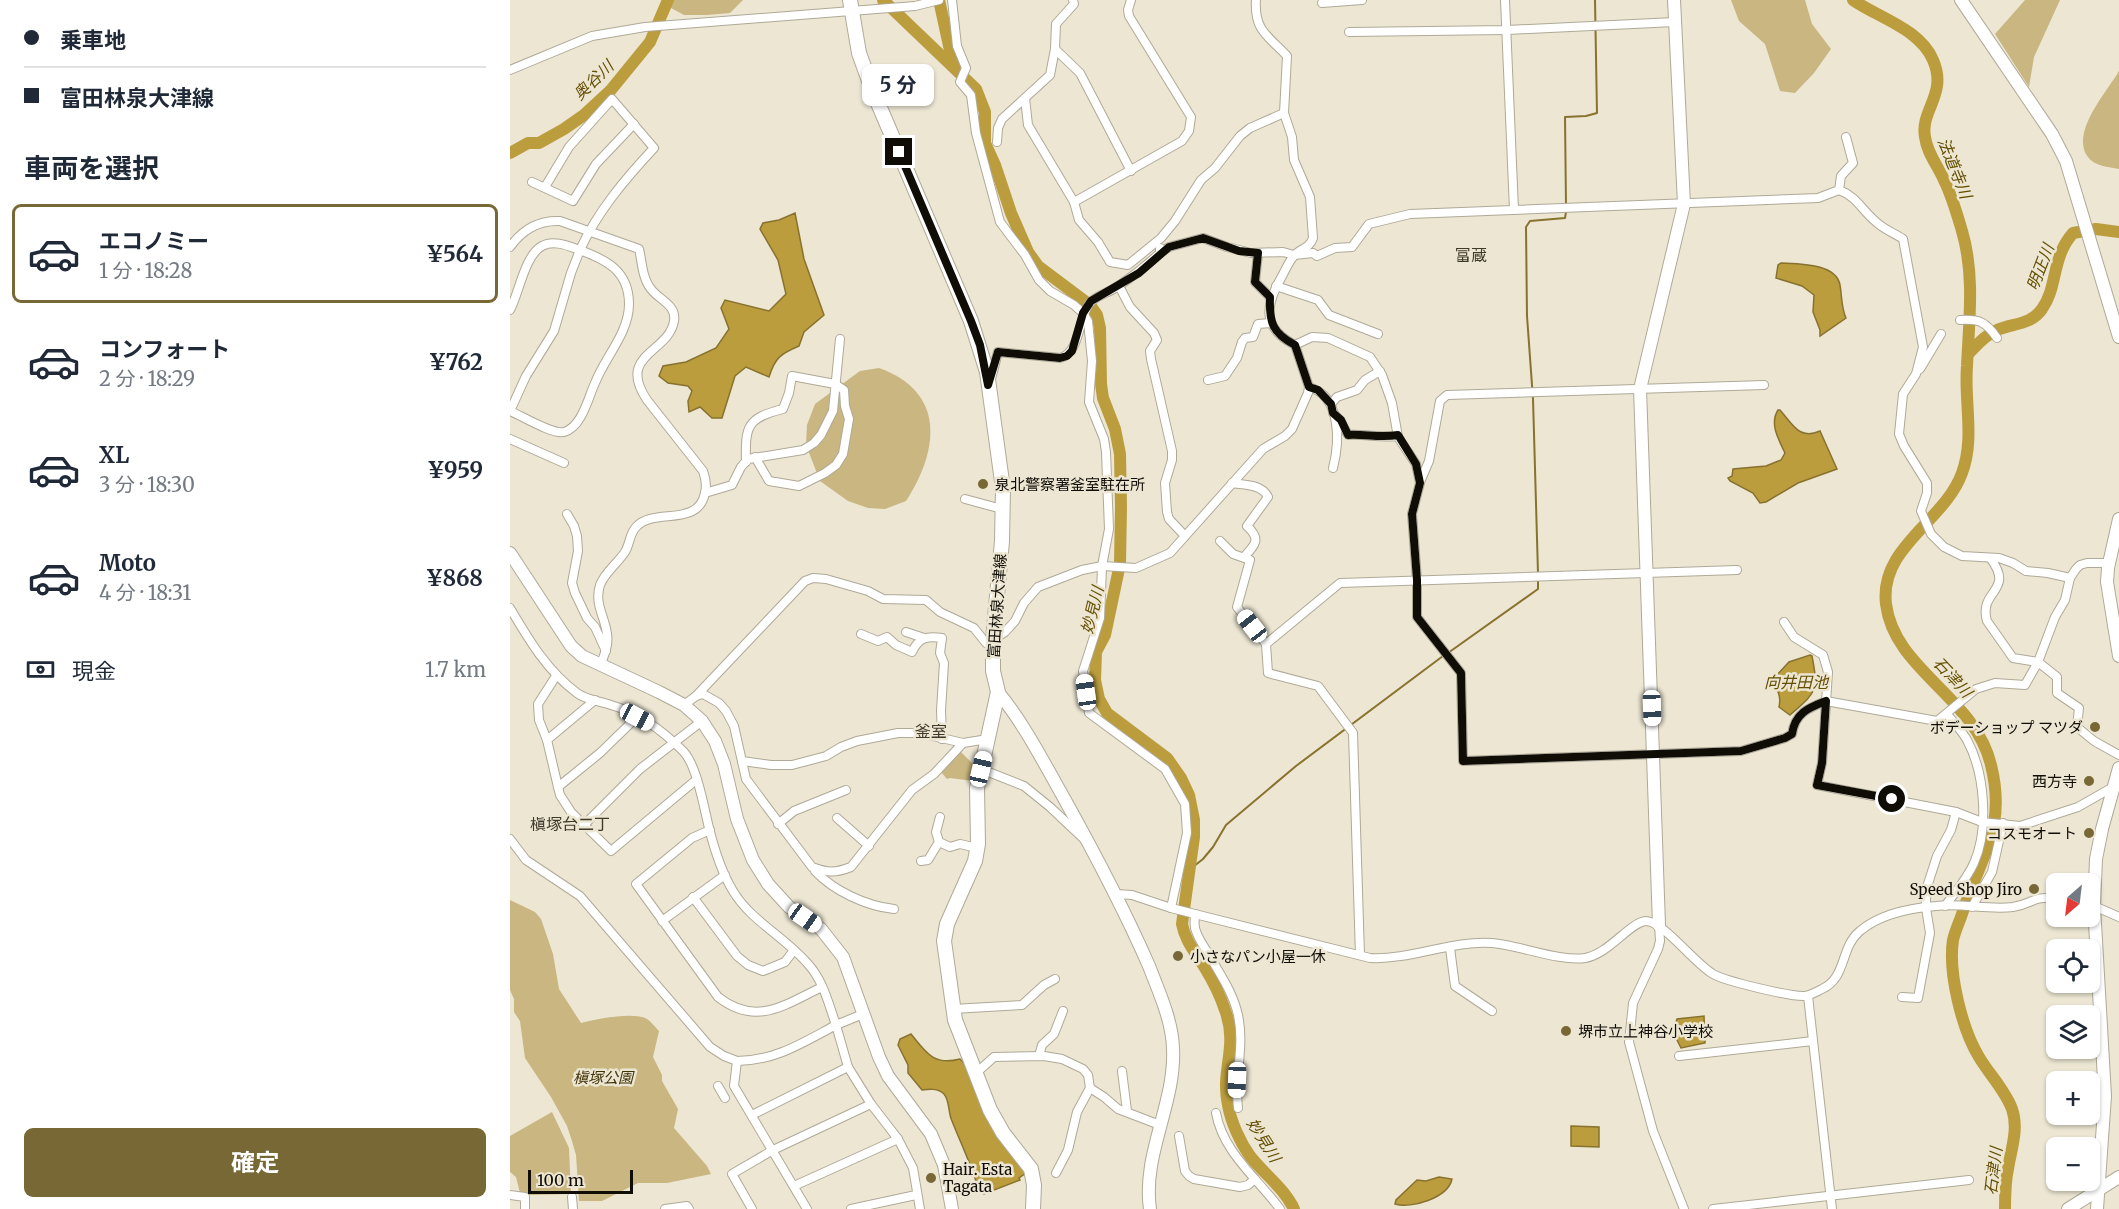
<!DOCTYPE html>
<html lang="ja">
<meta charset="utf-8">
<style>
body{margin:0;font-family:Merriweather,"Noto Sans JP",serif;background:#f6f6f7;color:#1f2937;height:100vh;display:flex;flex-direction:column;font-size:22px;white-space:nowrap}
*{box-sizing:border-box;margin:0}
p{font-size:20px;color:#747a83}
.icon{flex:none;width:33px;height:33px;fill:none;stroke:currentColor;stroke-width:2;stroke-linecap:round;stroke-linejoin:round}
.map{position:relative;flex:1;overflow:hidden}
.drawer{display:flex;flex-direction:column;background:#fff;width:510px}
.drawer>*{flex:none}
.banner{display:grid;align-content:center;height:132px;padding:0 24px;background:#fff}
.needle{width:39px;rotate:208deg}
.tools{position:absolute;left:1536px;top:873px;display:grid;gap:12px}
.tools a{display:grid;place-items:center;width:54px;height:54px;border-radius:9px;background:#fff;box-shadow:0 2px 4px #0004;font-size:30px}
.scale{position:absolute;left:18px;bottom:15px;width:105px;box-sizing:border-box;padding-left:6px;border:3px solid #100d07;border-top:0;font-size:16px;line-height:21px;white-space:nowrap;color:#100d07;-webkit-text-stroke:4px #ece6d3;paint-order:stroke}
.end{position:absolute;width:27px;height:27px;margin:-14px;border:8px solid #100d07;background:#fff;box-shadow:0 0 0 3px #fff}
.from{border-radius:50%}
.bubble{position:absolute;height:42px;border-radius:9px;background:#fff;box-shadow:0 2px 4px #0004;font-size:20px;font-weight:700;line-height:42px;text-align:center}
.car{position:absolute;width:18px;height:36px;margin:-18px -9px;border-radius:8px;box-shadow:0 0 4px 2px #0007;background:linear-gradient(#fff 24%,#345 0 40%,#fff 0 76%,#345 0 86%,#fff 0)}
.banner b{display:flex;align-items:center;gap:21px;height:57px;font-size:22px}
.banner b+b{border-top:2px solid #e0e1e3}
.banner i{width:15px;height:15px;background:#1f2937}
ul{padding:0;list-style:none}
li{display:flex;align-items:center;gap:18px;height:99px;margin:0 12px 9px;padding:0 12px;border:3px solid transparent;border-radius:9px}
li div{flex:1}
li b{display:block;font-size:22px}
li em{font-style:normal;font-weight:700}
li.current{border-color:#786835}
li>.icon{width:54px;height:54px;stroke-width:1.5}
h2{padding:0 24px;font-size:27px;line-height:72px}
.pay{display:flex;align-items:center;gap:15px;height:66px;padding:0 24px;font-size:22px}
.pay p{margin-inline-start:auto}
.action{display:flex;gap:12px;margin-top:auto;padding:12px 24px}
.action a{flex:1;height:69px;border-radius:9px;background:#786835;color:#fff;font-size:24px;font-weight:700;line-height:69px;text-align:center}
main{display:flex;flex:1;min-height:0}
.map>svg:first-child{display:block}
.green{fill:#c9b680}
.water{fill:#bb9d3e;stroke:#88722e;stroke-width:1.5}
.lines{fill:none;stroke-linecap:round;stroke-linejoin:round}
.stream{stroke:#88722e;stroke-width:2}
.river{stroke:#bb9d3e;stroke-width:12}
.street-casing{stroke:#afa997;stroke-width:10}
.secondary-casing{stroke:#afa997;stroke-width:14}
.primary-casing{stroke:#afa997;stroke-width:16}
.street{stroke:#fff;stroke-width:8}
.secondary{stroke:#fff;stroke-width:12}
.primary{stroke:#fff;stroke-width:14}
.route{stroke:#100d07;stroke-width:8}
.poi-dot{fill:#786835;stroke:#ece6d3;stroke-width:2}
.labels{text-anchor:middle;dominant-baseline:central;stroke-width:5;stroke-linejoin:round;paint-order:stroke}
.poi-label{font-size:15px;fill:#100d07;stroke:#ece6d3;text-anchor:start}
.street-label{font-size:15px;fill:#100d07;stroke:#ece6d3}
.park-label{font-size:15px;font-style:italic;fill:#3f3309;stroke:#ece6d3}
.water-label{font-size:16px;font-style:italic;fill:#644f02;stroke:#ece6d3}
.neighbourhood-label{font-size:16px;fill:#3f392a;stroke:#ece6d3}
</style>
<main>
<section class="drawer">
<div class="banner">
<b><i class="from"></i>乗車地</b>
<b><i></i>富田林泉大津線</b>
</div>
<h2>車両を選択</h2>
<ul>
<li class="current"><svg class="icon" aria-label="car" viewBox="0 0 24 24"><path d="M5 17H2v-5l4-1 3-4h7l3 4 3 1v5h-3M9 17h6M6 11h13"/><circle cx="7" cy="17" r="2"/><circle cx="17" cy="17" r="2"/></svg><div><b>エコノミー</b><p>1 分 · 18:28</p></div><em>¥564</em></li>
<li><svg class="icon" aria-label="car" viewBox="0 0 24 24"><path d="M5 17H2v-5l4-1 3-4h7l3 4 3 1v5h-3M9 17h6M6 11h13"/><circle cx="7" cy="17" r="2"/><circle cx="17" cy="17" r="2"/></svg><div><b>コンフォート</b><p>2 分 · 18:29</p></div><em>¥762</em></li>
<li><svg class="icon" aria-label="car" viewBox="0 0 24 24"><path d="M5 17H2v-5l4-1 3-4h7l3 4 3 1v5h-3M9 17h6M6 11h13"/><circle cx="7" cy="17" r="2"/><circle cx="17" cy="17" r="2"/></svg><div><b>XL</b><p>3 分 · 18:30</p></div><em>¥959</em></li>
<li><svg class="icon" aria-label="car" viewBox="0 0 24 24"><path d="M5 17H2v-5l4-1 3-4h7l3 4 3 1v5h-3M9 17h6M6 11h13"/><circle cx="7" cy="17" r="2"/><circle cx="17" cy="17" r="2"/></svg><div><b>Moto</b><p>4 分 · 18:31</p></div><em>¥868</em></li>
</ul>
<div class="pay"><svg class="icon" aria-label="cash" viewBox="0 0 24 24"><path d="M3 7h18v10H3z"/><circle cx="12" cy="12" r="2"/></svg>現金<p>1.7 km</p></div>
<div class="action"><a>確定</a></div>
</section>
<div class="map">
<svg width="1609" height="1209" viewBox="0 0 1609 1209">
<rect width="100%" height="100%" fill="#ece6d3"/>
<!-- green -->
<g class="green">
<path d="M153,0H233L220,13L197,15H174L161,8Z"/>
<path d="M1221,0H1295L1302,24L1321,49L1304,73L1285,93L1270,91L1255,44L1229,21Z"/>
<path d="M1515,0H1550L1524,57L1519,87L1485,34Z"/>
<path d="M1609,71V169C1599,167 1584,166 1578,157C1560,132 1597,92 1609,71Z"/>
<path d="M369,368C436,392 429,450 396,501L375,509L358,508L338,501L310,481L296,445L297,425L305,404L350,371Z"/>
<path d="M450,751L467,768L463,781L440,778L437,779L431,772Z"/>
<path d="M0,900L25,912L31,919L43,954L49,989L71,1023C87,1019 120,1012 135,1018C140,1020 145,1027 149,1031L143,1057L152,1075V1081L168,1109L164,1128L197,1166L201,1174L157,1183H128L92,1201H69L66,1155L62,1141L57,1126L41,1097L15,1058L10,1021L4,1012V999L0,990Z"/>
<path d="M42,1112L59,1148L61,1194L21,1195L10,1193L6,1177L0,1172V1136Z"/>
</g>
<!-- water -->
<g class="water">
<path d="M285,213L294,259L314,315L294,332L289,346C270,354 265,358 259,377L236,367L225,376L212,418H202L190,407L179,412L178,401L182,391L178,386L158,383L149,376L153,366L176,362L206,348L219,329L211,308L215,300L259,311L276,294L268,260L250,229L253,223L269,220Z"/>
<path d="M1271,263C1288,264 1326,263 1330,285C1332,296 1331,307 1336,318L1310,336V330L1303,312L1304,295L1292,286L1266,278L1268,265Z"/>
<path d="M1268,410H1270C1283,425 1289,440 1310,431L1327,469L1288,483L1256,502L1250,503L1243,493L1220,481L1218,478L1222,476L1223,469L1256,466L1271,460L1275,453C1269,440 1259,424 1268,410Z"/>
<path d="M1300,655L1302,656C1309,692 1306,692 1280,715L1269,707C1272,693 1265,690 1264,678L1279,662Z"/>
<path d="M1194,1016L1195,1043L1171,1048L1163,1032L1167,1019Z"/>
<path d="M401,1034C416,1053 424,1066 450,1059L454,1063L477,1113L516,1173L509,1178L510,1180L474,1194L469,1191C462,1166 451,1144 442,1121C438,1113 440,1101 434,1094C428,1088 419,1089 412,1090L398,1073V1065L388,1045L390,1039Z"/>
<path d="M1061,1126L1089,1127V1147L1061,1146Z"/>
<path d="M929,1177L942,1179C938,1198 901,1209 885,1204L886,1200L907,1180L916,1181Z"/>
</g>
<g class="lines">
<!-- stream -->
<g class="stream">
<path d="M1056,206L1055,117L1076,116L1087,113L1085,0"/>
<path d="M1028,573L1023,399L1017,316L1016,227L1020,221L1055,218L1056,212"/>
<path d="M938,653L1028,589V579"/>
<path d="M679,870L693,859L703,847L716,825L786,766L933,656"/>
</g>
<!-- river -->
<g class="river">
<path d="M373,0L466,89L475,112V143L485,165L501,213L518,252L528,266L580,305L587,315L590,328L591,384L593,398L605,429L610,454L611,507L610,564L595,635L586,652L585,680L589,699L597,713L657,758L671,778L679,795L684,820V837L672,924C675,941 686,953 695,968C703,981 710,995 715,1010C729,1047 710,1070 718,1105C721,1122 730,1142 740,1156C754,1174 774,1188 784,1209"/>
<path d="M429,0L441,55L446,66"/>
<path d="M1343,0C1369,18 1410,29 1423,60C1438,94 1410,110 1415,137C1417,153 1428,166 1434,180C1442,196 1447,214 1452,231C1465,275 1459,321 1457,366C1454,402 1465,438 1452,473C1435,521 1369,547 1376,604C1384,670 1465,697 1481,765C1497,830 1470,857 1452,914C1449,923 1445,931 1443,940C1438,973 1452,1029 1469,1057C1479,1074 1495,1090 1502,1109C1509,1129 1501,1149 1498,1169C1495,1182 1495,1195 1495,1209"/>
<path d="M0,153L18,143H29L54,129L74,115L100,91L140,42L158,0"/>
<path d="M1458,354C1467,345 1475,335 1487,330C1503,323 1521,325 1532,309C1548,287 1541,258 1563,233L1586,229L1609,232"/>
</g>
<defs>
<g id="street">
<path d="M442,0L447,46L456,68L450,82L461,95L466,133L490,222L515,255L529,280L540,291L564,305L573,313L578,321L582,361L579,402L594,439L596,452L599,529L592,566L590,618L573,671L579,713L655,769L675,804L677,833L661,908"/>
<path d="M995,0L1004,210"/>
<path d="M812,3L852,0"/>
<path d="M839,32L997,30L1165,22"/>
<path d="M545,49L570,73L621,171"/>
<path d="M0,70L82,36L135,27L405,6L429,0"/>
<path d="M515,98L518,125L564,202L569,220L588,242L600,262L618,265L651,238L665,221L691,180L705,168L730,136L740,128L774,113"/>
<path d="M487,142L488,128L492,119L540,75L545,49L546,24L564,4L563,0"/>
<path d="M22,182L63,201L86,164L124,124"/>
<path d="M1329,190C1346,196 1352,210 1365,221C1373,229 1384,233 1393,239L1413,347L1406,374L1393,394L1389,434L1394,446L1417,483V493L1411,511L1421,534L1434,547L1452,556L1489,558L1503,563L1516,571L1538,573L1560,578"/>
<path d="M564,202L672,141L679,131L681,117L619,16L618,10L621,0"/>
<path d="M0,247C12,230 29,220 50,221L129,249C132,261 132,278 141,289C149,300 167,305 164,321C159,353 106,354 137,400L193,471C196,479 197,485 195,493C188,528 144,507 126,527C119,535 120,544 115,552C107,564 95,572 90,585C84,604 95,617 97,634C99,645 94,656 90,666"/>
<path d="M650,253L659,247L693,238L717,247L741,253L773,252L784,255L803,253L807,256L825,248L842,247L859,224L900,214L1308,198L1329,190L1331,176L1343,163L1336,137"/>
<path d="M748,253L745,282L760,297"/>
<path d="M609,286L620,307L644,333L647,340L640,351L641,359L662,451V460L655,483L657,512L659,519L675,536"/>
<path d="M766,286L808,300L819,315L868,334"/>
<path d="M0,310C9,293 15,255 32,246C43,240 56,245 67,249C95,259 119,270 119,304C119,333 95,357 85,383C78,398 72,427 54,432C43,435 12,416 0,411L16,376L44,331L61,273L70,250C87,212 116,178 144,148L102,99L59,147L35,187"/>
<path d="M1450,320C1470,319 1476,322 1487,338"/>
<path d="M785,345L802,337L818,338L860,357L872,375L882,403L888,437L906,464L910,483L902,514L907,580V617L951,673L953,761L1231,751L1275,738L1282,734C1285,713 1298,708 1316,701L1427,721L1466,689L1485,683L1515,685L1528,662L1503,658L1477,621C1468,590 1505,592 1481,559"/>
<path d="M1410,369L1431,334"/>
<path d="M481,379L488,352L550,358C570,353 568,320 579,304C585,296 598,293 607,287C622,277 636,266 650,253V248"/>
<path d="M698,380L715,376L727,358L732,342L735,338L743,337L748,324L761,323"/>
<path d="M799,387C831,396 830,441 823,468"/>
<path d="M821,404L827,397L847,390L855,380L870,371"/>
<path d="M823,413L830,420L838,435C855,434 871,438 888,436"/>
<path d="M0,439L54,463"/>
<path d="M236,462C235,426 237,418 273,409L279,393L282,376L325,384L334,390L335,406L339,419L333,454L326,465L315,473L289,486L259,481L245,457"/>
<path d="M910,482L919,461L930,401L937,395L1254,385"/>
<path d="M722,483C735,485 752,484 758,497L737,526C751,539 746,544 734,557"/>
<path d="M195,493L222,485L231,467L238,459L293,450L304,443L311,435L323,411L330,339"/>
<path d="M455,499L492,509"/>
<path d="M57,514L64,526L67,536L68,551L62,583L65,593L77,618L85,627L96,651"/>
<path d="M710,541L723,554L740,560L727,607L756,644"/>
<path d="M1599,563H1577L1570,565L1566,569L1560,578L1555,600L1545,617L1528,662L1547,677V693L1569,708L1567,727L1584,741L1609,755"/>
<path d="M0,608C19,640 37,671 67,693C76,700 90,701 101,705C129,713 153,731 173,751C187,765 194,808 199,828C204,848 212,873 223,891C241,921 275,937 298,964C313,980 319,1005 326,1025L353,1014"/>
<path d="M1274,622L1284,637L1313,655L1318,672L1312,763L1307,785L1446,812L1472,822L1510,826L1568,807L1603,787"/>
<path d="M396,632L414,638"/>
<path d="M351,634L368,641L377,637L386,645L402,652C409,637 417,636 432,638L430,653L434,663L431,710L432,739"/>
<path d="M483,640L495,632L505,621L514,603L528,587L572,570L592,566L626,568L660,553L753,449L775,436L782,429L798,393L799,387L785,345C752,328 755,306 771,278C775,271 778,263 783,257C789,248 799,250 803,238L800,197L784,160L782,137L774,113L777,56C757,35 744,30 746,0"/>
<path d="M46,676L28,704L29,720L37,740L48,787L50,795L61,812L101,851L186,780"/>
<path d="M186,696L295,581L303,578L316,579L358,591L373,599L416,600L430,612L464,628L476,643L483,647"/>
<path d="M174,705L186,696L193,694L209,703L216,711L224,726L236,779L302,867C317,873 326,873 341,867L402,790L424,774L453,743L478,739"/>
<path d="M37,740L85,700"/>
<path d="M232,761L261,765H282L316,756L331,747L347,741L388,733H410L453,743"/>
<path d="M471,769L514,786L540,807L574,839"/>
<path d="M48,787L90,753L127,717"/>
<path d="M327,818L359,846"/>
<path d="M268,824L284,811L336,790"/>
<path d="M74,825L130,769L192,721"/>
<path d="M200,830L182,838L126,884L208,997C247,1027 274,1005 312,987"/>
<path d="M0,839L16,860L70,896L200,1047L214,1056L227,1061"/>
<path d="M429,842L440,847L450,844L467,848"/>
<path d="M411,861L418,860L429,842L426,832L430,817"/>
<path d="M305,871C324,891 356,906 384,909"/>
<path d="M606,894L622,895L661,908L860,958C901,960 942,940 982,943C1008,945 1051,962 1075,958C1099,954 1120,922 1136,921C1153,921 1185,964 1203,974C1215,981 1281,997 1295,996C1301,995 1306,992 1312,989C1337,978 1330,947 1350,931C1370,914 1401,908 1426,906C1452,903 1478,910 1503,907C1523,904 1523,895 1546,899"/>
<path d="M183,897L227,956L238,965L253,971L275,962L284,950"/>
<path d="M1582,905L1609,917"/>
<path d="M1435,906C1445,892 1457,879 1464,863C1479,829 1475,773 1457,740C1452,731 1444,723 1437,714"/>
<path d="M1462,907L1482,872L1493,823"/>
<path d="M685,914C685,918 684,923 685,928C687,937 693,945 698,953C709,973 723,992 728,1015C735,1047 724,1076 728,1108"/>
<path d="M152,921L215,875"/>
<path d="M1149,925L1150,941L1148,949L1123,1003L1119,1042L1143,1131L1174,1209"/>
<path d="M940,948L945,986L982,1011"/>
<path d="M850,955L843,733L808,686L758,673L756,644L830,583L1227,570"/>
<path d="M1298,996L1322,1209"/>
<path d="M1392,997L1408,998L1420,933L1416,908V890L1427,856L1441,830L1446,812"/>
<path d="M443,1009L512,1005L534,985L545,979"/>
<path d="M529,1056L532,1045L544,1034L553,1011"/>
<path d="M1169,1056L1303,1041"/>
<path d="M612,1071L617,1111"/>
<path d="M465,1074L484,1057L534,1056L552,1059L573,1069L578,1075L580,1088L594,1097L608,1109L650,1125"/>
<path d="M208,1086L215,1098"/>
<path d="M706,1113C713,1152 747,1178 770,1209"/>
<path d="M242,1115L338,1067"/>
<path d="M669,1136L675,1171L679,1176L684,1179L730,1187L738,1185L745,1179"/>
<path d="M546,1173L558,1150L567,1112L580,1088"/>
<path d="M284,1186L388,1139"/>
<path d="M0,1195L15,1197V1209"/>
<path d="M62,1197L63,1209"/>
<path d="M155,1209L177,1206L179,1209"/>
<path d="M242,1209L222,1174L263,1150L361,1104L388,1139L403,1168L410,1209"/>
<path d="M297,1209L224,1086L227,1061C265,1061 294,1042 326,1025L338,1067L361,1104"/>
<path d="M341,1209L406,1195"/>
<path d="M1203,1209L1459,1180"/>
</g>
<g id="secondary">
<path d="M1451,0L1542,134L1556,161L1609,337"/>
<path d="M1609,519L1598,568L1597,582L1609,656"/>
<path d="M0,553L61,646L72,656L149,692L174,705L192,721L205,741L214,764L227,819L243,860L258,884L279,907L311,929L333,957L369,1057L378,1076L421,1134L434,1165L442,1209"/>
<path d="M488,692C515,725 534,763 555,800C585,854 614,909 639,966C649,992 662,1020 663,1048C666,1103 632,1154 640,1209"/>
<path d="M1149,925L1130,389L1174,204L1164,0"/>
<path d="M1558,1209L1609,1177"/>
<path d="M1587,1209L1595,1096L1584,906L1586,859L1592,829L1609,768"/>
</g>
<path id="primary" d="M340,0L349,53L362,89L461,321L477,372L493,489L492,541L483,640V671L488,692L467,788L468,844L465,861L437,924L434,941L445,1020L480,1110L493,1133L521,1169L524,1185L523,1209"/>
</defs>
<!-- street casing -->
<use href="#street" class="street-casing"/>
<!-- secondary casing -->
<use href="#secondary" class="secondary-casing"/>
<!-- primary casing -->
<use href="#primary" class="primary-casing"/>
<!-- street -->
<use href="#street" class="street"/>
<!-- secondary -->
<use href="#secondary" class="secondary"/>
<!-- primary -->
<use href="#primary" class="primary"/>
</g>
<g class="lines">
<!-- route -->
<path class="route" d="M389,152L461,321L470,345L478,385L488,352L550,358L557,356L562,351L573,313L581,301L629,273L659,247L693,238L729,251L748,253L745,282L760,297C759,322 762,333 785,345L799,387L808,390L821,404L823,413L831,420L838,435C855,434 871,438 888,435L906,464L910,483L902,514L907,580V617L951,673L953,761L1231,751L1275,738L1282,734C1285,713 1298,708 1316,701L1312,763L1307,785L1382,799"/>
</g>
<!-- markers -->
<g class="poi-dot">
<circle cx="473" cy="484" r="6"/>
<circle cx="1585" cy="727" r="6"/>
<circle cx="1579" cy="781" r="6"/>
<circle cx="1579" cy="833" r="6"/>
<circle cx="1524" cy="889" r="6"/>
<circle cx="668" cy="956" r="6"/>
<circle cx="1056" cy="1031" r="6"/>
<circle cx="421" cy="1178" r="6"/>
</g>
<g class="labels">
<!-- poi labels -->
<g class="poi-label">
<text x="485" y="484">泉北警察署釜室駐在所</text>
<text x="1573" y="727" text-anchor="end">ボデーショップ マツダ</text>
<text x="1567" y="781" text-anchor="end">西方寺</text>
<text x="1567" y="833" text-anchor="end">コスモオート</text>
<text x="1512" y="889" text-anchor="end">Speed Shop Jiro</text>
<text x="680" y="956">小さなパン小屋一休</text>
<text x="1068" y="1031">堺市立上神谷小学校</text>
<text x="433" y="1169">Hair. Esta<tspan x="433" dy="17">Tagata</tspan></text>
</g>
<!-- street labels -->
<g class="street-label">
<text transform="translate(487 606) rotate(-86)">富田林泉大津線</text>
</g>
<!-- park labels -->
<g class="park-label">
<text x="93" y="1077">槇塚公園</text>
</g>
<!-- water labels -->
<g class="water-label">
<text transform="translate(83 80) rotate(-44)">奥谷川</text>
<text transform="translate(1445 168) rotate(68)">法道寺川</text>
<text transform="translate(1530 267) rotate(-69)">明正川</text>
<text transform="translate(582 610) rotate(-76)">妙見川</text>
<text transform="translate(1443 677) rotate(47)">石津川</text>
<text x="1286" y="682">向井田池</text>
<text transform="translate(754 1140) rotate(58)">妙見川</text>
<text transform="translate(1483 1171) rotate(-83)">石津川</text>
</g>
<!-- neighbourhood labels -->
<g class="neighbourhood-label">
<text x="961" y="255">富蔵</text>
<text x="421" y="731">釜室</text>
<text x="60" y="824">槇塚台二丁</text>
</g>
</g>
</svg>
<div class="tools">
<a><svg class="needle" viewBox="-14 -14 28 28"><path d="M0-13l5 13h-10z" fill="#e53935"/><path d="M0 13l5-13h-10z" fill="#747a83"/></svg></a>
<a><svg class="icon" aria-label="locate" viewBox="0 0 24 24"><circle cx="12" cy="12" r="6"/><path d="M12 2v4M12 18v4M2 12h4M18 12h4"/></svg></a>
<a><svg class="icon" aria-label="layers" viewBox="0 0 24 24"><path d="M12 4l9 5-9 5-9-5zM3 14l9 5 9-5"/></svg></a>
<a>+</a>
<a>−</a>
</div>
<div class="scale">100 m</div>
<i class="end from" style="left:1382px;top:799px"></i>
<i class="end" style="left:389px;top:152px"></i>
<div class="bubble" style="left:352px;top:64px;width:72px">5 分</div>
<i class="car" style="left:742px;top:626px;rotate:322deg"></i>
<i class="car" style="left:576px;top:692px;rotate:352deg"></i>
<i class="car" style="left:1142px;top:708px;rotate:178deg"></i>
<i class="car" style="left:127px;top:717px;rotate:118deg"></i>
<i class="car" style="left:471px;top:769px;rotate:13deg"></i>
<i class="car" style="left:295px;top:918px;rotate:125deg"></i>
<i class="car" style="left:727px;top:1080px;rotate:182deg"></i>
</div>
</main>
